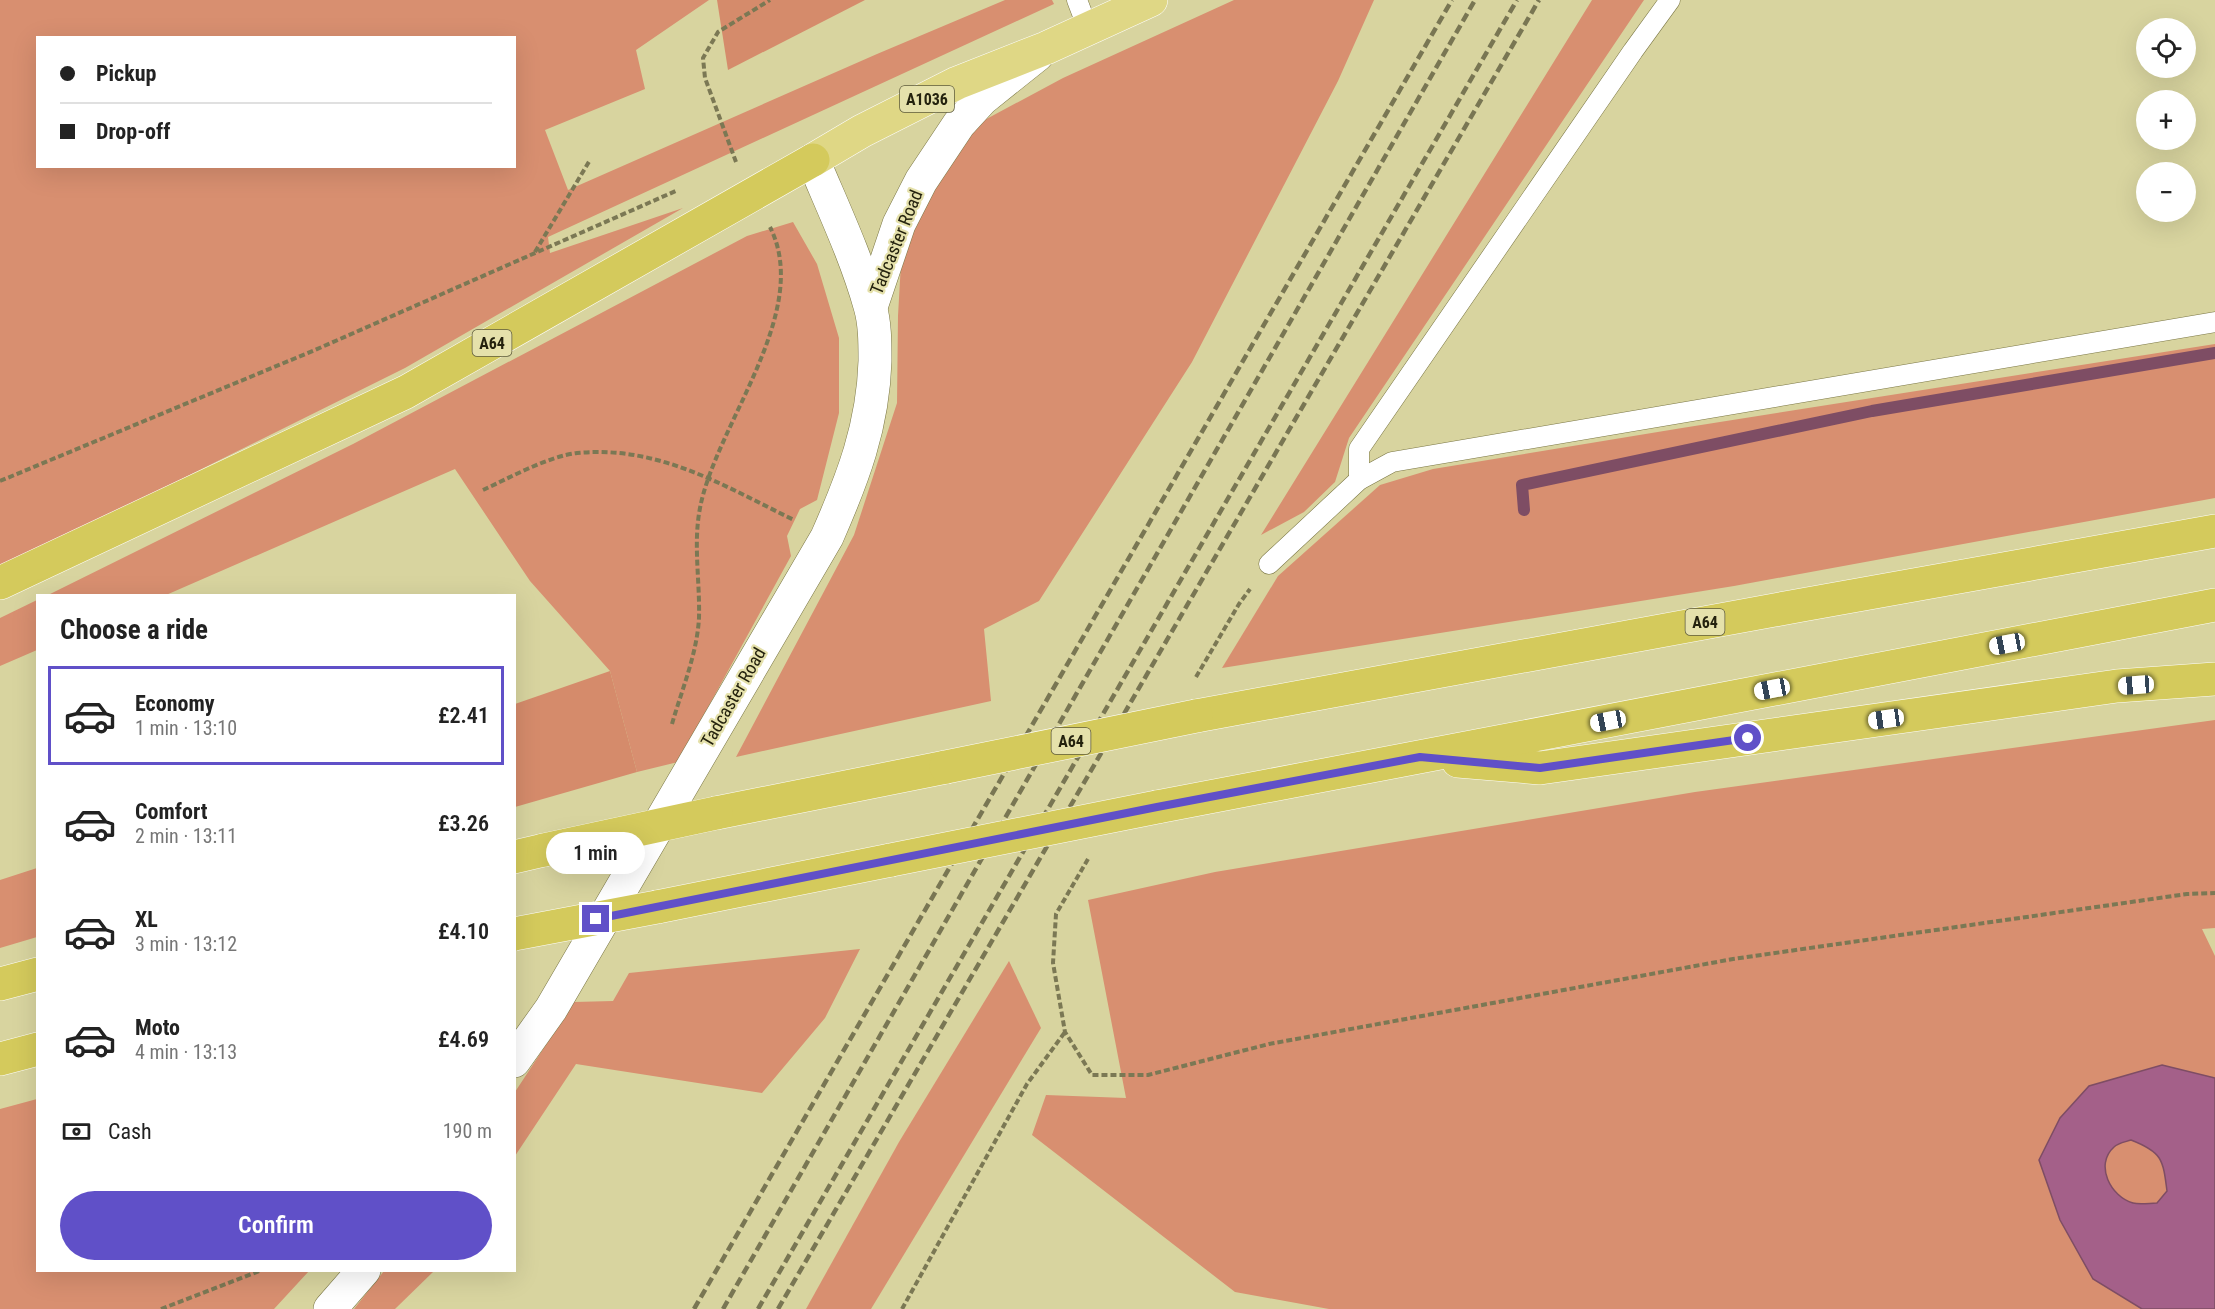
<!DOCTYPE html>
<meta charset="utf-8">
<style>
body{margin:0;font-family:"Roboto Condensed",sans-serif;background:#f6f6f6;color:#222;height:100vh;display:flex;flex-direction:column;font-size:22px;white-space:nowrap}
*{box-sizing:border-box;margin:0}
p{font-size:20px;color:#767676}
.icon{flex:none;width:33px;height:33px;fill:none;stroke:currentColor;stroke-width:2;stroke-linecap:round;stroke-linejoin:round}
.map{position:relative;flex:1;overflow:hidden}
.details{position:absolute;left:36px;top:594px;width:480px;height:678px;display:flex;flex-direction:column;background:#fff;border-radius:0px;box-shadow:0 6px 24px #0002}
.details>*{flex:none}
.hud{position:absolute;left:36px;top:36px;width:480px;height:132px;border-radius:0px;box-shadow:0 6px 24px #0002;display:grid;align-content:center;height:132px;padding:0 24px;background:#fff}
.buttons{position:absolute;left:2136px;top:18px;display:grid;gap:12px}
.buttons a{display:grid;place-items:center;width:60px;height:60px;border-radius:50%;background:#fff;box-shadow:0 6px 24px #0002;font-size:30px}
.end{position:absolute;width:27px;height:27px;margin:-14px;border:8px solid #6050c8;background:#fff;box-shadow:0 0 0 3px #fff}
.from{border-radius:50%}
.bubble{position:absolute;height:42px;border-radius:21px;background:#fff;box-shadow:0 6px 24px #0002;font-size:20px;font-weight:600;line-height:42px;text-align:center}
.car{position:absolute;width:18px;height:36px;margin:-18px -9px;border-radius:8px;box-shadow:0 0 4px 2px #0007;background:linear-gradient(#fff 24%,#345 0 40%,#fff 0 76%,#345 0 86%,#fff 0)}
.hud b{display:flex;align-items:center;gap:21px;height:57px;font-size:22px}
.hud b+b{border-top:2px solid #e0e0e0}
.hud i{width:15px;height:15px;background:#222}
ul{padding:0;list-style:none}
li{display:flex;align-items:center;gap:18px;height:99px;margin:0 12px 9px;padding:0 12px;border:3px solid transparent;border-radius:0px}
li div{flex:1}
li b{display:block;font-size:22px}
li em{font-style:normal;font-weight:600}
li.current{border-color:#6050c8}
li>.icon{width:54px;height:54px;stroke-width:1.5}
h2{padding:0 24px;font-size:27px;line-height:72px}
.pay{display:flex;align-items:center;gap:15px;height:66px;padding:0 24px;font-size:22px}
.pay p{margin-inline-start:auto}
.action{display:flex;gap:12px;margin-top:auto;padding:12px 24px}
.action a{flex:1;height:69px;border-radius:36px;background:#6050c8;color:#fff;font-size:24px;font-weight:600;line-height:69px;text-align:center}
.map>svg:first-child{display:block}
.green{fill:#d88f70;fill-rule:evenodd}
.forest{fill:#d58b6b}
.water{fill:#a46089;stroke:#7e4d64;stroke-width:1.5;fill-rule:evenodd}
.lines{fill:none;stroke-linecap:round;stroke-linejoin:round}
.stream{stroke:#7e4d64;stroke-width:12}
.service-casing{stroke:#7a7644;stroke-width:21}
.tertiary-casing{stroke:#7a7644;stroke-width:34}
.primary-casing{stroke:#fff;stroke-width:34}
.trunk-casing{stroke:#fff;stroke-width:34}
.path{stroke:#7b7854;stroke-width:4;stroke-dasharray:6 3;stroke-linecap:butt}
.service{stroke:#fff;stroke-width:20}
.tertiary{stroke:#fff;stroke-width:33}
.primary{stroke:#dfd785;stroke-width:33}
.trunk{stroke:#d4ca5c;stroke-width:33}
.rail{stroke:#797653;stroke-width:4.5;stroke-dasharray:9 4.5;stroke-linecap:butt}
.trunk-bridge-casing{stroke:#fff;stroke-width:34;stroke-linecap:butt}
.trunk-bridge{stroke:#d4ca5c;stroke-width:33}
.route{stroke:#6050c8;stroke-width:8}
.labels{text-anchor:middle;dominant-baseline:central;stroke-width:4.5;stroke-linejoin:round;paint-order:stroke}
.shield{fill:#e5e1ab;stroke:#5e5b3d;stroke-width:1.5}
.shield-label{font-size:16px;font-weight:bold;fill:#24220e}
.street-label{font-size:18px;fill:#24220e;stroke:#e5e1ab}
</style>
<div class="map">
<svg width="2215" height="1309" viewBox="0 0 2215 1309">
<rect width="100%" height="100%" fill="#d8d49f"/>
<!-- green -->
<g class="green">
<path d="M0,0H709L636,50L645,89L545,130L568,190L877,54L1005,0H1052L1054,4L548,237L550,253L683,208L405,368L0,569ZM38,38H514V166H38Z"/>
<path d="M1234,0H1374L1338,81L1192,362L1039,601L984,629L991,701L736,757L854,535L897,403L898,316L902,245L929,183L979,123L1063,78Z"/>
<path d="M1592,0H1644L1349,438L1335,482L1304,512L1261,535Z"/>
<path d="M793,222L817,264L839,338V413L817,500L800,509L787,536L791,556L678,762L637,772L610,671L530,581L455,469L166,595L46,596L353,444L747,236Z"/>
<path d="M2215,344V498L1734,586L1222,668L1278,576L1380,485L1433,469L1682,428Z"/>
<path d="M37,600V650L0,666V618Z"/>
<path d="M2215,720V928L2202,929L2215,956V1309H1329L1235,1292L1032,1135L1046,1095L1126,1098L1088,900L1215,872L1695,792Z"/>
<path d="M37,868V937L0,948V880Z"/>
<path d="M860,949L825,1018L762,1093L576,1064L515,1156V1092L574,1002L613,1001L629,973Z"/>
<path d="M1009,961L1041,1028L871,1309H806L899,1142Z"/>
<path d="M37,1099L38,1270L309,1271L274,1309H0V1109Z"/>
<path d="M384,1271H434L395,1309H354Z"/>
</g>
<!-- forest -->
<g class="forest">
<path d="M717,0H865L728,70Z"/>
<path d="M610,671L637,772L515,807V704Z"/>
</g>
<!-- water -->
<path class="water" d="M2162,1065L2215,1078V1309H2142L2093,1279L2060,1220L2039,1160L2060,1118L2089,1086ZM2131,1140C2162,1152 2163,1159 2167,1191L2157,1203C2150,1203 2140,1205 2133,1203C2111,1197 2094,1165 2114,1147C2118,1143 2125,1142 2131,1140Z"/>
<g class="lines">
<!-- stream -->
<path class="stream" d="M1524,510L1522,485L1872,411L2215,353"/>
<defs>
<g id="service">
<path d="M1077,0L1088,29"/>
<path d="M1359,480V449L1633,51L1670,0"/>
<path d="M1269,564L1359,480L1392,462L2215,322"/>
</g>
<g id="tertiary">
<path d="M871,307L899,224L921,181L959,124L982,99L1037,55"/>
<path d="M514,1061L551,1009L827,537C853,478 873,426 875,361C875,342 875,323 870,306C856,256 833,208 813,160"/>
<path d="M330,1309L364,1270"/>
</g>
<path id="primary" d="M813,160L862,131L957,83L1046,48L1151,0"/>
<g id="trunk">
<path d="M0,583L406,392L813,160"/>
<path d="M1196,716L1802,605L2215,531"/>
<path d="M1458,761L1540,768L2117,686L2215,679"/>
<path d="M1157,807L2215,605"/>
<path d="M716,813L946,767"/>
<path d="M514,857L544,850"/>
<path d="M657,907L891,860"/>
<path d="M0,984L38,974"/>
<path d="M0,1059L38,1049"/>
</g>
</defs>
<!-- service casing -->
<use href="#service" class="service-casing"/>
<!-- tertiary casing -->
<use href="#tertiary" class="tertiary-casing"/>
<!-- primary casing -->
<use href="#primary" class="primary-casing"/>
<!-- trunk casing -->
<use href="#trunk" class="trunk-casing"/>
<!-- path -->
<g class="path">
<path d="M736,162L705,78L703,58L718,32L770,0"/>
<path d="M535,252L590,160"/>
<path d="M0,481L315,350L678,190"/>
<path d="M483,490C509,478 549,456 577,453C659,445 724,486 794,520"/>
<path d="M1196,677L1239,604L1250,589"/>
<path d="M672,724C682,689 697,654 699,618C700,581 693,544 700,508C716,424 813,312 770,227"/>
<path d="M1088,859L1056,914L1053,963L1065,1032L1092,1075H1148L1269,1044L1733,959L2187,894L2215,893"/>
<path d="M161,1309L262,1270"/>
<path d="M902,1309L1027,1084L1065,1032"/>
</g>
<!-- service -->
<use href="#service" class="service"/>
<!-- tertiary -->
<use href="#tertiary" class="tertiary"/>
<!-- primary -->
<use href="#primary" class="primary"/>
<!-- trunk -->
<use href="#trunk" class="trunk"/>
<!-- rail -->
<g class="rail">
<path d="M694,1309L1452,0"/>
<path d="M723,1309L1475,0"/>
<path d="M758,1309L1517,0"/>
<path d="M778,1309L1539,0"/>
</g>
<defs>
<g id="trunk-bridge">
<path d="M946,767L1196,716"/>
<path d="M544,850L716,813"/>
<path d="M891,860L1157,807"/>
<path d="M514,934L657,907"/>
</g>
</defs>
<!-- trunk-bridge casing -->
<use href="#trunk-bridge" class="trunk-bridge-casing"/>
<!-- trunk-bridge -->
<use href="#trunk-bridge" class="trunk-bridge"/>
</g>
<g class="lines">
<!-- route -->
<path class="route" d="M596,919L1157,807L1420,757L1540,768L1748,738"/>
</g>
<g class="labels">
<!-- shield labels -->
<g class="shield">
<rect x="900" y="86" width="54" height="26" rx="4.5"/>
<rect x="472.5" y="330" width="39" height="26" rx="4.5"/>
<rect x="1685.5" y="609" width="39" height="26" rx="4.5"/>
<rect x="1051.5" y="728" width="39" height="26" rx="4.5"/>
</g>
<g class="shield-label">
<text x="927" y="99">A1036</text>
<text x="492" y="343">A64</text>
<text x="1705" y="622">A64</text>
<text x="1071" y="741">A64</text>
</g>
<!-- street labels -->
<g class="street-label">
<text transform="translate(896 242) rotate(-68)">Tadcaster Road</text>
<text transform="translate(733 697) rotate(-60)">Tadcaster Road</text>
</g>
</g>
</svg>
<div class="buttons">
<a><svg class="icon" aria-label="locate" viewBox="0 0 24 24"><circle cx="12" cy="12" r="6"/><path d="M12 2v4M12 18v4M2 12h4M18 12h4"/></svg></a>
<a>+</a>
<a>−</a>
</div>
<i class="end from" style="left:1748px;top:738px"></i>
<i class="end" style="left:596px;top:919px"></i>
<div class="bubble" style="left:546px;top:832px;width:99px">1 min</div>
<i class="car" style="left:2007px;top:644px;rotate:259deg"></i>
<i class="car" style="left:2136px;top:685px;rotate:266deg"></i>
<i class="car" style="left:1772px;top:689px;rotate:259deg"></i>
<i class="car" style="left:1886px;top:719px;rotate:262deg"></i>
<i class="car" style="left:1608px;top:721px;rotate:259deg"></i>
<div class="hud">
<b><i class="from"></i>Pickup</b>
<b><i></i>Drop-off</b>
</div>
<section class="details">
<h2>Choose a ride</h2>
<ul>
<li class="current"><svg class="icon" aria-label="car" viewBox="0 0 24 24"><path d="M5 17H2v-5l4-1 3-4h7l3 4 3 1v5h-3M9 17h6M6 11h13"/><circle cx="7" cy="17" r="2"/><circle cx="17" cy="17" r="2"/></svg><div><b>Economy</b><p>1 min · 13:10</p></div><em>£2.41</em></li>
<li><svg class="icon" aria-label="car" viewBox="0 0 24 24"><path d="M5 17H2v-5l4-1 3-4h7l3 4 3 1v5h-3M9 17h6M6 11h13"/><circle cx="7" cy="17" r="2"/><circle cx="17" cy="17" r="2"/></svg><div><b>Comfort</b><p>2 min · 13:11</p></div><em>£3.26</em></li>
<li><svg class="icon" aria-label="car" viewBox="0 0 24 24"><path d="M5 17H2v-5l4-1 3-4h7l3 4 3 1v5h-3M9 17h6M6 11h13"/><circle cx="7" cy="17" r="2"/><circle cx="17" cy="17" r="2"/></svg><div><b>XL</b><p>3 min · 13:12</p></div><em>£4.10</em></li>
<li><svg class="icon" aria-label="car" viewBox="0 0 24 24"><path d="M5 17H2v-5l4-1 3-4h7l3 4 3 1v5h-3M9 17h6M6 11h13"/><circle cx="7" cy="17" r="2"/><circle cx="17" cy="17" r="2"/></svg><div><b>Moto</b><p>4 min · 13:13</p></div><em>£4.69</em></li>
</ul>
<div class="pay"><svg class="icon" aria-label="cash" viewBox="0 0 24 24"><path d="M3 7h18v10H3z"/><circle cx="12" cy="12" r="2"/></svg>Cash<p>190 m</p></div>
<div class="action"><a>Confirm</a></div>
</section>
</div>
